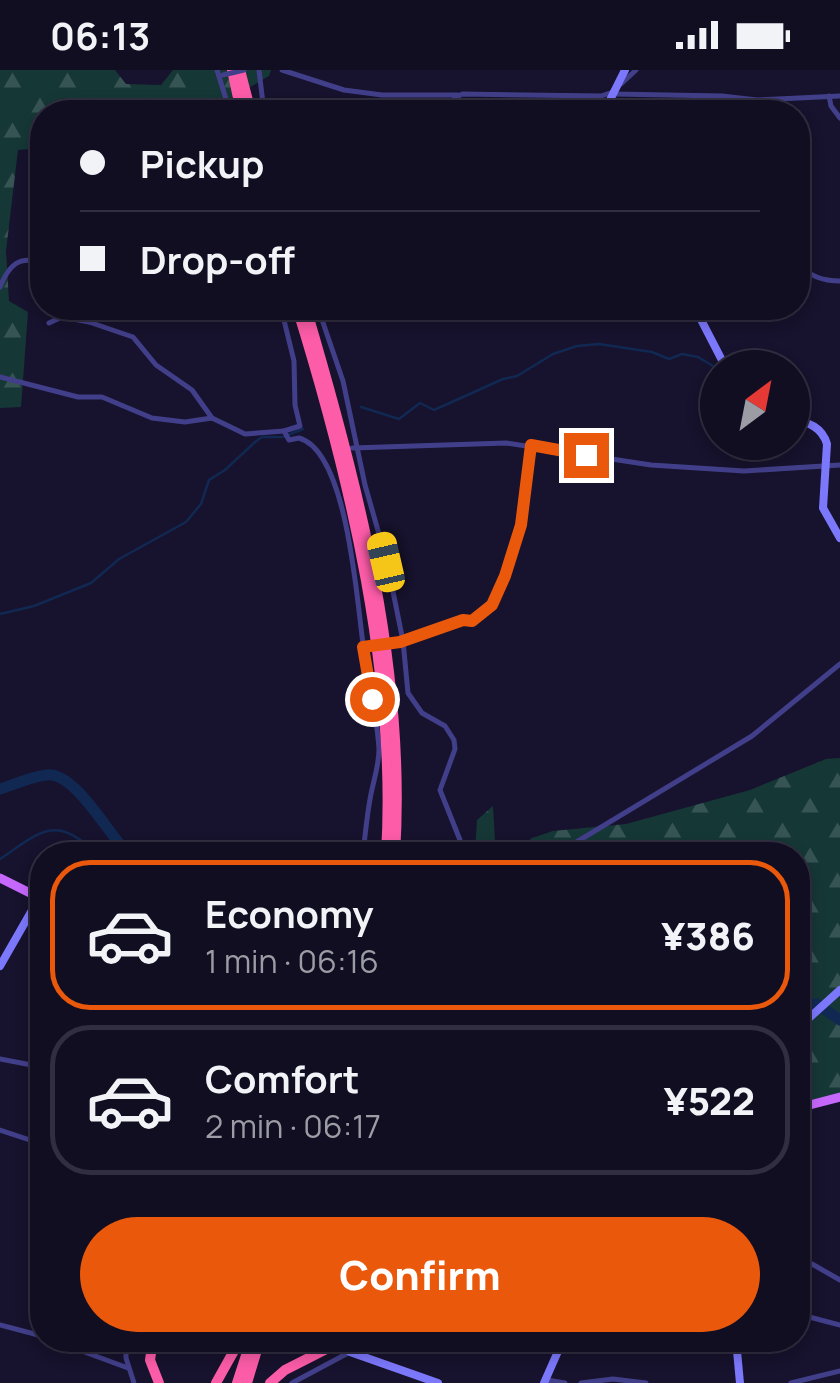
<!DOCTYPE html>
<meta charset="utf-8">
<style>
body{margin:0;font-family:Manrope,sans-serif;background:#1e1c2f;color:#f1f3f6;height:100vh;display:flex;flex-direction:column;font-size:38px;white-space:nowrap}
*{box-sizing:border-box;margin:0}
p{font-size:32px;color:#9c9ca5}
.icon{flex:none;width:55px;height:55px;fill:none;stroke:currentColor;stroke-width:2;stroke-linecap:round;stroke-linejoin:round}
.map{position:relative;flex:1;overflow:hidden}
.sheet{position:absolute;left:30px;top:772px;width:780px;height:510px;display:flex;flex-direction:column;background:#110e22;border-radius:40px;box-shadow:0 5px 15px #0003,0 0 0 2px #302e40}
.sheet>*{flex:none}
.hud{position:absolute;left:30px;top:30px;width:780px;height:220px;border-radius:40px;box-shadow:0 5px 15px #0003,0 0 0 2px #302e40;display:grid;align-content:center;height:220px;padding:0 50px;background:#110e22}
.needle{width:65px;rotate:32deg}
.tools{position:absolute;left:700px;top:280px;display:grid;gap:20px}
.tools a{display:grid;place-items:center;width:110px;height:110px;border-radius:50%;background:#110e22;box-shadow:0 5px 15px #0003,0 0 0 2px #302e40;font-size:50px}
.end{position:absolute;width:45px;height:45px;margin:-22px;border:12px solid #ea580c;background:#fff;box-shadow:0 0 0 5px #fff}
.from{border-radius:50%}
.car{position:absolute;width:30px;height:60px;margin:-30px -15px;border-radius:12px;box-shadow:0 0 8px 2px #0007;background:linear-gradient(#f5c518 24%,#345 0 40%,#f5c518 0 76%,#345 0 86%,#f5c518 0)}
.hud b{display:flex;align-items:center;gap:35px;height:95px;font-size:38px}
.hud b+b{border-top:2px solid #302e40}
.hud i{width:25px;height:25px;background:#f1f3f6}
ul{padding:18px 0 0;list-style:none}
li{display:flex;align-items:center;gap:30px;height:150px;margin:0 20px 15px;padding:0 30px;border:5px solid #302e40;border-radius:40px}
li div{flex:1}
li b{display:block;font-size:38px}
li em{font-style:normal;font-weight:800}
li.current{border-color:#ea580c}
li>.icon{width:90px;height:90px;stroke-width:1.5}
.action{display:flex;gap:20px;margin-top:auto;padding:20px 50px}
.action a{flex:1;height:115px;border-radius:60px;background:#ea580c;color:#fff;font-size:40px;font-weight:800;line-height:115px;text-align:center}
.status{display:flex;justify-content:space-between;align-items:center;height:70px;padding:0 50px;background:#110e22;direction:ltr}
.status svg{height:28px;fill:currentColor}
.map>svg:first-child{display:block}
.forest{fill:url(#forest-firs)}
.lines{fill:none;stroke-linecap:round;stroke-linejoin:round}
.stream{stroke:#112952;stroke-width:2.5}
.river{stroke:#112952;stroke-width:11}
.street{stroke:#423f8a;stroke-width:5}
.secondary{stroke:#7c78fc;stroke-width:8}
.primary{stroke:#c668fc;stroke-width:9}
.highway{stroke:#fc5ca8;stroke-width:10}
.street-bridge{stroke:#423f8a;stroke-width:5}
.route{stroke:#ea580c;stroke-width:12}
</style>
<div class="status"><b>06:13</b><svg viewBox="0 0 49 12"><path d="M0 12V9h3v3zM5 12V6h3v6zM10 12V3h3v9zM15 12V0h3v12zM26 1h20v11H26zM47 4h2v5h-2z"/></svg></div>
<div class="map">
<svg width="840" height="1313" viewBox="0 0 840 1313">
<defs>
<pattern id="forest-firs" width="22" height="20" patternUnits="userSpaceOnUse" patternTransform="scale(2.5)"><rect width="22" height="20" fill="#153736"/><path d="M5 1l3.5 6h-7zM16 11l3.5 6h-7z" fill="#375454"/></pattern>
</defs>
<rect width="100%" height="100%" fill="#17122d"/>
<!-- forest -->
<g class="forest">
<path d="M0,0H115L126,14L161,15L173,0H271L269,6L219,35L221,42H42V78L18,80L6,181L9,231L28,242L21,337L0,338Z"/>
<path d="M840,688V1026L798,1032V981L806,969H798V785H477L475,781L477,750L493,736L495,771L503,783L516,781L532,768L553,761L626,754L750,720L826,689Z"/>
</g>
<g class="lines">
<!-- stream -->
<g class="stream">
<path d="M361,337L399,349L420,333L434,340L503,309L517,306L553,284L577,276L599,274L652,282L669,289L682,284L698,287L718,299"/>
<path d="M0,544L34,536L91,513L119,489L186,452L201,434L209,410L225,400L255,372L262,367H283L303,359"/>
<path d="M0,789C43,760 55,744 98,785"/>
</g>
<!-- river -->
<g class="river">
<path d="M0,719C15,714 31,707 46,705C75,701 108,764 129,785"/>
<path d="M798,936L817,934L840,950"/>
</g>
<!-- street -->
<g class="street">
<path d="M217,0L230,42"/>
<path d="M259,0L264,42"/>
<path d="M282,0L344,20L382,25H458"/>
<path d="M621,14L636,0"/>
<path d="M614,24L722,26L757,30L840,26"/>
<path d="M829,26L831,36L840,48"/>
<path d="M447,42L454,29L462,24L601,26L613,22"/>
<path d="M798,194C810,206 822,211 840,211"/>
<path d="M0,217C9,195 19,185 42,193"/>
<path d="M93,238L89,252L133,267L156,295L192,320L212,348"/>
<path d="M281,238L294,291L295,335L300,356L284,361"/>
<path d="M318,238L343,311L365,415L387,492L403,571L408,623L422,643L445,656L454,670L455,679L440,720L466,785"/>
<path d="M49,253L62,247L89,252"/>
<path d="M0,307L78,327H102L152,348L185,352L212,348L245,364L284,361L289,370L299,368C349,382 357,537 364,581C369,613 377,646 379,679C379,695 374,709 371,724C367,744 365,765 363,785"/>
<path d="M352,378L506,373L651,395L744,401L840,395"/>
<path d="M403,571L463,550L472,551L492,535L505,505L521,455L531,377"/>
<path d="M230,785H246"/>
<path d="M555,785L752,666L840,594"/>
<path d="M0,989L42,997"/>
<path d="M0,1060L42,1074"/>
<path d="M798,1196L812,1194L840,1210"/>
<path d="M798,1244L840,1255"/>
<path d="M0,1255L42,1266"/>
<path d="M52,1270L128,1298"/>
<path d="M126,1270V1288L134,1313"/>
<path d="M547,1310L565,1313"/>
<path d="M292,1313L350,1282L364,1270"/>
<path d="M581,1313L613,1309L646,1313"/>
<path d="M791,1313L840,1301"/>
</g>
<!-- secondary -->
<g class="secondary">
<path d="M604,42L625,0"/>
<path d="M695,238L726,298"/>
<path d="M792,348C809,353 822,357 827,374L823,438L840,468"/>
<path d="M0,896L39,828"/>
<path d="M798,958L840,920"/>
<path d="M736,1270L740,1313"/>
<path d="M350,1282L438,1313"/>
<path d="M544,1313L563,1270"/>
</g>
<!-- primary -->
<g class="primary">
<path d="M0,808L42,829"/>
<path d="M798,1038L840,1027"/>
</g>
<!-- highway -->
<g class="highway">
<path d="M232,0L241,42"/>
<path d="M240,0L251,42"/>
<path d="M297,238C350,409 397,605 386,785"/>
<path d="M306,238C358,413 407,600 395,785"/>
<path d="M153,1270L150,1290L159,1313"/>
<path d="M216,1313L240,1270"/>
<path d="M237,1313L251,1270"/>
<path d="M247,1313L260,1270"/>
<path d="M270,1313L285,1300L344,1270"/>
</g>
<!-- street-bridge -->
<g class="street-bridge">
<path d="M223,5L244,0"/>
<path d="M366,577L400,572"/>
</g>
</g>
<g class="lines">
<!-- route -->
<path class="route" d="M372,629L363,577L400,572L463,550L472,551L492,535L505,506L521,455L531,375L586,385"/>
</g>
</svg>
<div class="tools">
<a><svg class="needle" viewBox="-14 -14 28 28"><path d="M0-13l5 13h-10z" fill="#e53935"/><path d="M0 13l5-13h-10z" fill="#9c9ca5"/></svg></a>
</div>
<i class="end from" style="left:372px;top:629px"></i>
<i class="end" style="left:586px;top:385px"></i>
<i class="car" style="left:386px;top:492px;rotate:347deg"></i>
<div class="hud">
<b><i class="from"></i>Pickup</b>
<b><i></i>Drop-off</b>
</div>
<section class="sheet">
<ul>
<li class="current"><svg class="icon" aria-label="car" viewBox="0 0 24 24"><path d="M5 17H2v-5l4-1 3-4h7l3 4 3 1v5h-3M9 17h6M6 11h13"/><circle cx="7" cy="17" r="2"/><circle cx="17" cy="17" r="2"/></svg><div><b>Economy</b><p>1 min · 06:16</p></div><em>¥386</em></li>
<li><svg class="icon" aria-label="car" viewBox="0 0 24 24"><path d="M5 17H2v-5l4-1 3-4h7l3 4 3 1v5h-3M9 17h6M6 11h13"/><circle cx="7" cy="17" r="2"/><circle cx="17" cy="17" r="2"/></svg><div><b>Comfort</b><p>2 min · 06:17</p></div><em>¥522</em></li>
</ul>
<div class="action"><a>Confirm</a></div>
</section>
</div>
